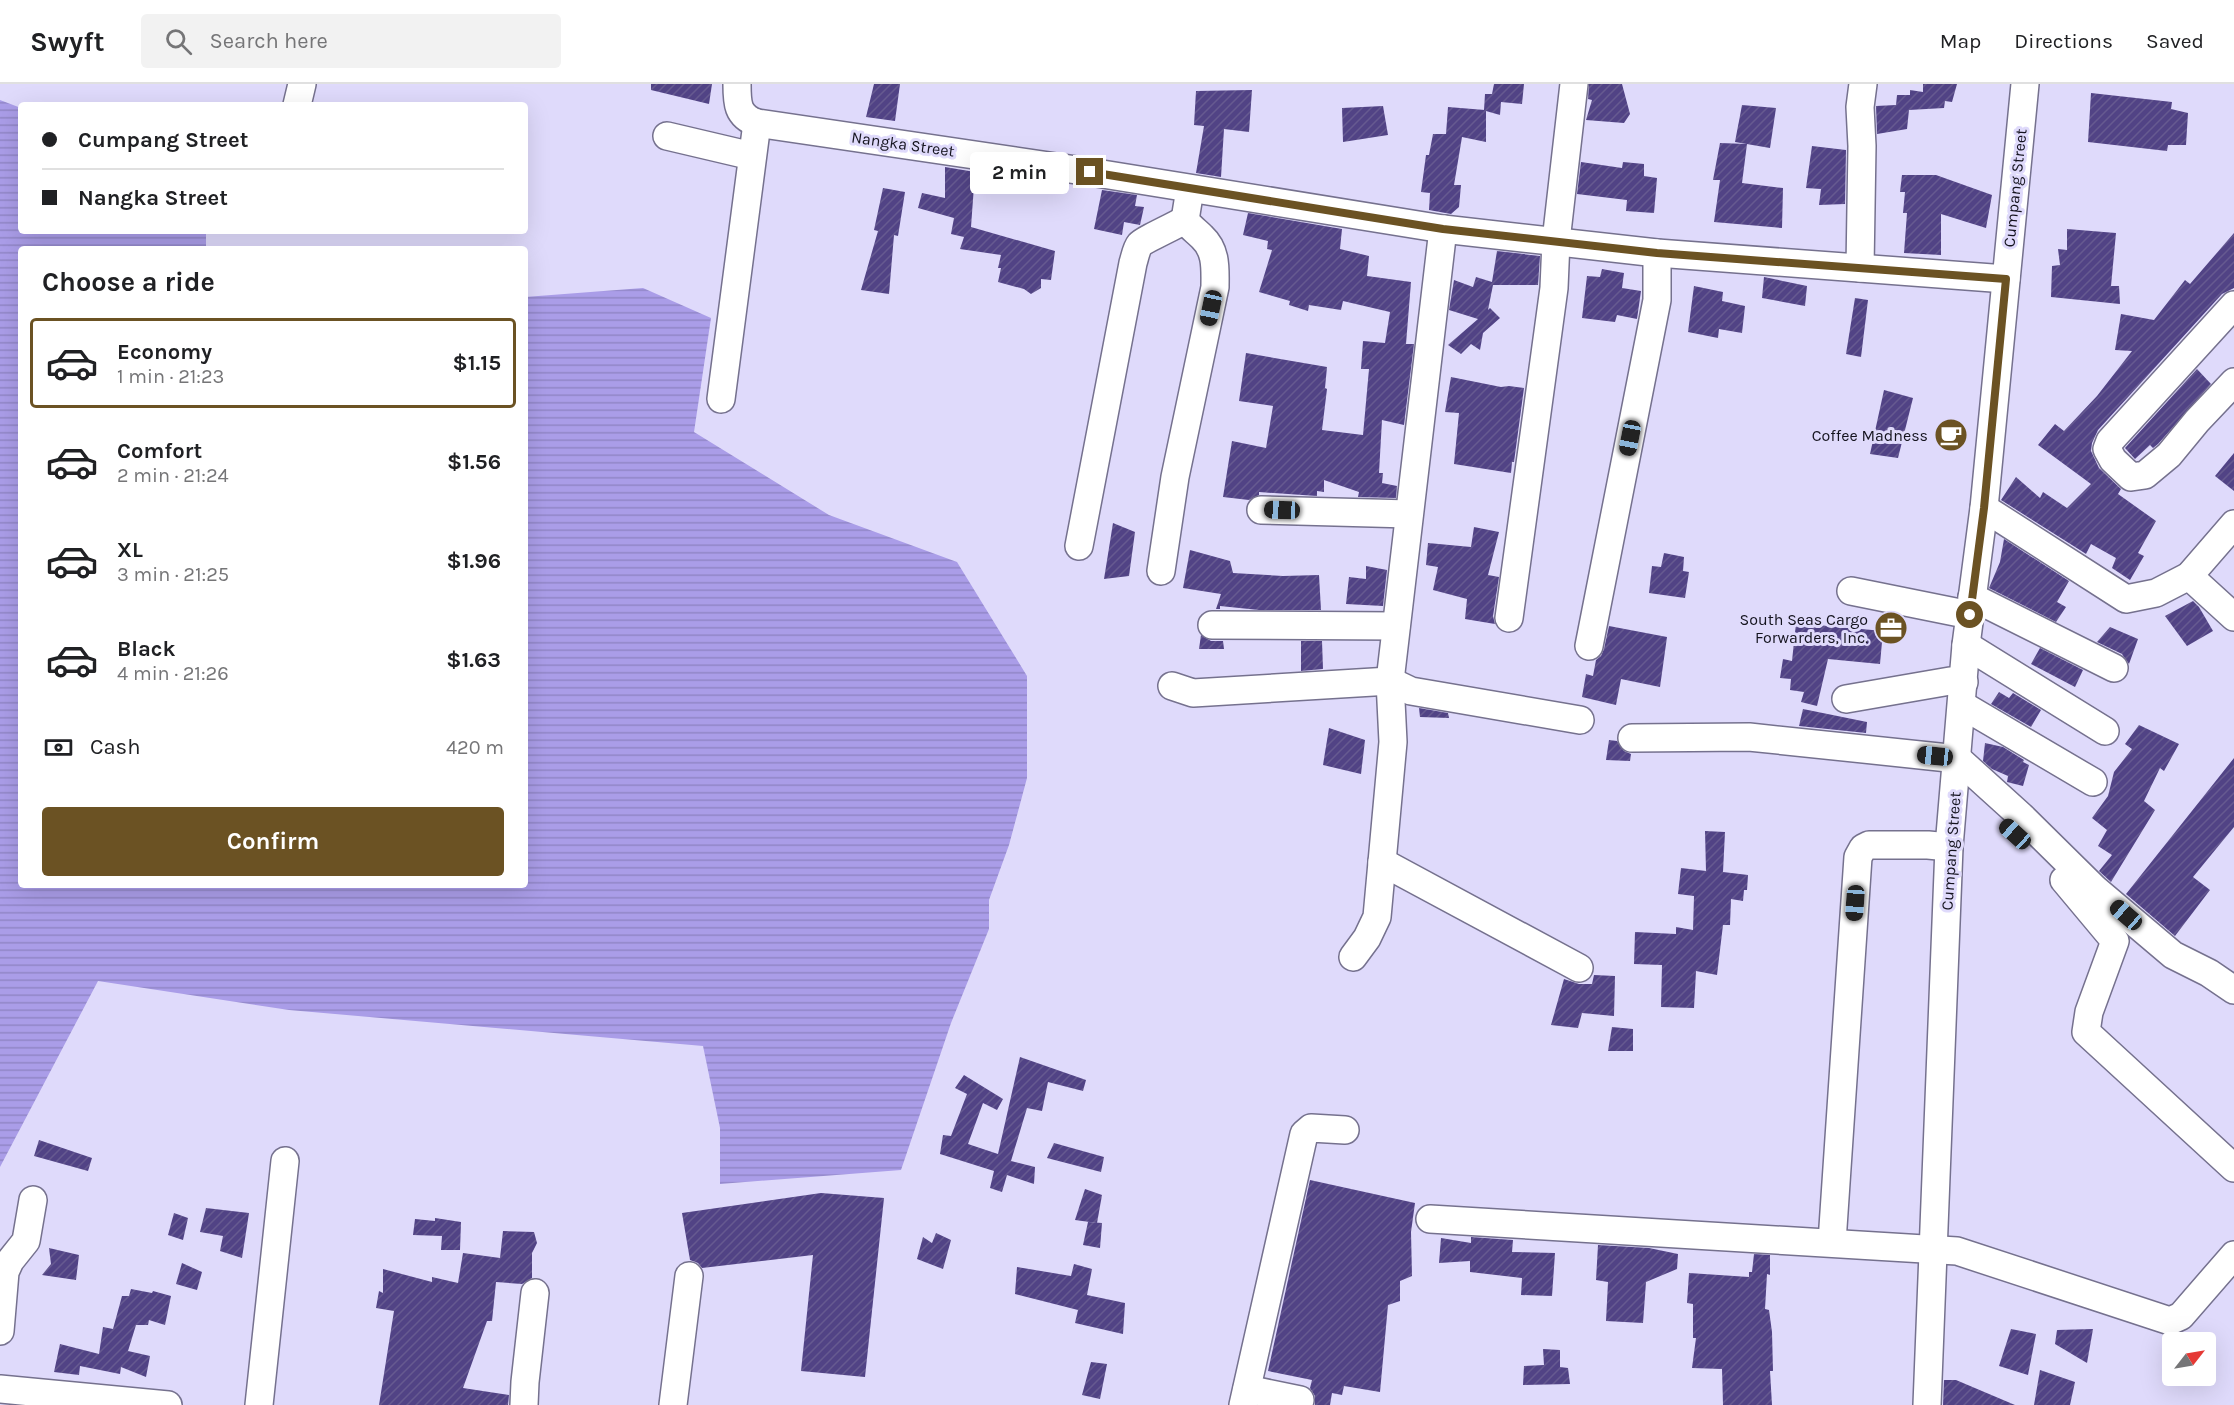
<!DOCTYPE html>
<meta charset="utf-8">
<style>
body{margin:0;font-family:Karla,sans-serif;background:#f2f2f2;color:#202124;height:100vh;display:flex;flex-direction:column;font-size:22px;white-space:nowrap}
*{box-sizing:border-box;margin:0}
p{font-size:20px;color:#757577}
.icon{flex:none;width:33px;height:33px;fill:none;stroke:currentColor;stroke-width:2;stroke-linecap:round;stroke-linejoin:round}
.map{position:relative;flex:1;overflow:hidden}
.drawer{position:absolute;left:18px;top:162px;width:510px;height:642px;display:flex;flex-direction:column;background:#fff;border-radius:6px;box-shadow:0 6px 24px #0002}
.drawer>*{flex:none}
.top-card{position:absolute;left:18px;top:18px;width:510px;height:132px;border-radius:6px;box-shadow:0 6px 24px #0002;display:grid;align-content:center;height:132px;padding:0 24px;background:#fff}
.needle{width:39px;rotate:59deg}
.fabs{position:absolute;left:2162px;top:1248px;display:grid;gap:12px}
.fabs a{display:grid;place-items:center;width:54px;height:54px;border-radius:6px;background:#fff;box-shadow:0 6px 24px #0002;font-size:30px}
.end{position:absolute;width:27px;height:27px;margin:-14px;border:8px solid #6b5223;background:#fff;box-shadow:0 0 0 3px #fff}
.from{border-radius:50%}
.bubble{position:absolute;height:42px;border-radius:6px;background:#fff;box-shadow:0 6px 24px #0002;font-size:20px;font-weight:700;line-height:42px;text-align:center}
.car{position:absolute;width:18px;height:36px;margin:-18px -9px;border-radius:8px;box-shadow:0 0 4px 2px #0007;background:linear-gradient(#222 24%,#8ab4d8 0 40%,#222 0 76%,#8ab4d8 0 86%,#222 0)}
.top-card b{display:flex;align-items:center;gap:21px;height:57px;font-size:22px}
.top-card b+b{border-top:2px solid #e0e0e0}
.top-card i{width:15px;height:15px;background:#202124}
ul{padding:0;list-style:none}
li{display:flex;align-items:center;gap:18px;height:90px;margin:0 12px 9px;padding:0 12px;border:3px solid transparent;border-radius:6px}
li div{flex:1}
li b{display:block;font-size:22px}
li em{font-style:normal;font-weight:700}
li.active{border-color:#6b5223}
li>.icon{width:54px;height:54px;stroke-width:1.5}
h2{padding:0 24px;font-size:27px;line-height:72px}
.pay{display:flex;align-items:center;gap:15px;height:66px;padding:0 24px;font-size:22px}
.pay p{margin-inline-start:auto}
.action{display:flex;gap:12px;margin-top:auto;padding:12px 24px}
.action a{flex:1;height:69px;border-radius:6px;background:#6b5223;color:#fff;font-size:24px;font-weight:700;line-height:69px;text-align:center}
header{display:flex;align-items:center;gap:36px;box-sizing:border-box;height:84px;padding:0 30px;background:#fff;border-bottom:2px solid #e0e0e0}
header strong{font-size:28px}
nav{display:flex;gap:33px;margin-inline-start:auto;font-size:21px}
.search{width:420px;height:54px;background:#f2f2f2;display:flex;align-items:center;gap:15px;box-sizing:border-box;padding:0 21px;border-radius:6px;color:#757577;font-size:22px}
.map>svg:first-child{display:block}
.water{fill:url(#water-rules)}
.building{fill:url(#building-hatch)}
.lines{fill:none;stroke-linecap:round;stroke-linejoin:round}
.minor-casing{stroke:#75718e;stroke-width:30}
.minor{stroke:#fff;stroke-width:27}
.route{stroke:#6b5223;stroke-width:8}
.labels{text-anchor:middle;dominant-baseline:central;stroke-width:6;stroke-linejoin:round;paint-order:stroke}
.street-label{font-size:16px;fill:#14131e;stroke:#dfdafb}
.poi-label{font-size:16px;fill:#14131e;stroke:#dfdafb;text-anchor:end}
</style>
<header>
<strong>Swyft</strong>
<div class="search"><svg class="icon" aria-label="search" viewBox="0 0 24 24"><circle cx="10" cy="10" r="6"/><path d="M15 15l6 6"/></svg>Search here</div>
<nav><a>Map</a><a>Directions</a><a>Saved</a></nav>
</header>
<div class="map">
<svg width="2234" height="1321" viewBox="0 0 2234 1321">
<defs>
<pattern id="water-rules" width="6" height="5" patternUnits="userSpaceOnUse" patternTransform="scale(1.5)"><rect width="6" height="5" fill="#aa9de8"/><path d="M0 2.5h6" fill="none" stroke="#9186c7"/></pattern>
<pattern id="building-hatch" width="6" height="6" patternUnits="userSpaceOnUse" patternTransform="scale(1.5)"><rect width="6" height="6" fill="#514385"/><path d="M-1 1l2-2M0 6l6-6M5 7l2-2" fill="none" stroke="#665a90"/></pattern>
</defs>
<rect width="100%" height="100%" fill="#dfdafb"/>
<!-- water -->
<path class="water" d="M0,16L21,24V147H206V165H21V801H525V213L643,204L711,234L694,348L829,431L957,478L1027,592V694L1009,761L989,816V845L951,939L901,1086L720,1100V1044L703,962L289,926L98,897L0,1083Z"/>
<!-- building -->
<g class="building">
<path d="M651,0H712L709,20L651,6Z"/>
<path d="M874,0H900L895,37L866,33Z"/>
<path d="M1494,0H1524L1522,20L1501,18L1500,31L1486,27V58L1462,53L1454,101H1461L1459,123L1451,130L1429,126L1430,109L1421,108L1426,71H1429L1433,50H1446L1448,23L1485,26H1484L1485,10H1492Z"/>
<path d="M1589,0H1622L1630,30L1624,39L1586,36L1592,16L1588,15Z"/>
<path d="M1923,0H1957L1952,18L1945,17L1944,24L1909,26L1907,45L1877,50L1876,22L1896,21L1897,11H1910V6L1923,8Z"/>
<path d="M1252,6L1249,48L1224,45L1221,93L1196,89L1204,42L1194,41L1196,7Z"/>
<path d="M2091,9L2172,18L2171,25L2188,29L2186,61H2168L2167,67L2088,58Z"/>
<path d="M1742,21L1776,24L1770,64L1735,58Z"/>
<path d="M1383,22L1388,51L1343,58L1342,24Z"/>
<path d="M1720,59L1747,60L1742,99L1783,104L1782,144L1714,138L1720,96H1713Z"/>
<path d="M1812,62L1846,66L1845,120L1819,121L1821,105L1806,104Z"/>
<path d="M1581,78L1622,84L1623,78L1644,80V92L1657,94L1654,129L1626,127L1627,116L1577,110Z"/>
<path d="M945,83L975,88L971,143L1055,167L1051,196L1041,195V204L1031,210L1024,205L998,198L1001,184H998L1001,171L960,165L964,153L951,150L954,134L918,124L922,109L945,114Z"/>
<path d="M1902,91H1936L1992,111L1986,144L1941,130V171L1904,169L1907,129H1903L1905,108H1900Z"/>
<path d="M883,104L905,108L898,152L894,151L889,210L861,206L878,147L874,146Z"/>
<path d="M1102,106L1137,111L1135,122L1144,123L1140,141L1124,138L1122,151L1094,145Z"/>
<path d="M1248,129L1342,145L1340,165L1369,172L1367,192L1411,198L1406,260H1414L1404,341L1382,336L1379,389H1383L1382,399L1397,402L1396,414L1358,413L1359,408L1324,396V408L1317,407V412L1259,408V411L1249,416L1223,413L1232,357L1266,364L1273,322L1239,317L1246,269L1327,283L1325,304L1327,305L1322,346L1363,351L1369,285H1361L1363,257L1385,259L1390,228L1343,217L1341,226L1309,221L1308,227L1289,221L1290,217L1259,208L1272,166L1267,165L1268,157L1243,151Z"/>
<path d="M2067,145L2116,149L2111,202H2119L2120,220L2051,213L2052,182L2060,181L2058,165L2067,166Z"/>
<path d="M2234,149V204L2222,210L2098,346L2092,359L2091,367L2099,384L2121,405L2118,410L2156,437L2138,469L2144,472L2130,496L2112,484L2116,474L2091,460L2086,470L2083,468L2001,416L2016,393L2040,414L2043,408L2067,424L2091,400L2038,361L2055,340L2064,347L2097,312L2132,267L2115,266L2121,230L2154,236L2185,196L2190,200Z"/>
<path d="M1497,167L1540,172L1538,201H1493L1488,226L1490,224L1500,234L1483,249L1480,266L1471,260L1461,270L1448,261L1478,235L1449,226L1454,196L1473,203L1476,193L1492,198Z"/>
<path d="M1602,185L1624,189L1622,204L1641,207L1637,235L1617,231L1615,238L1582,234L1587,192L1600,193Z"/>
<path d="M1764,193L1807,202L1805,222L1762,214Z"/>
<path d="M1694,202L1723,208L1722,217L1745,222L1742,249L1719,245L1718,254L1688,248Z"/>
<path d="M1855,214L1868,216L1861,273L1846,270Z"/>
<path d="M2197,285L2211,300L2158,360L2153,364L2150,361L2135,375L2125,364Z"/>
<path d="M1451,293L1501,303L1509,302L1524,304L1514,378H1512L1511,389L1454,380L1459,329L1445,328Z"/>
<path d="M1884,306L1913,314L1898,374L1870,370Z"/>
<path d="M2234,369V407L2215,392Z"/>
<path d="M1113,439L1135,448L1129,492L1104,495Z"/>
<path d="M1474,443L1499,448L1488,491L1499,493L1493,532L1495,540L1465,535L1467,515L1433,506L1438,483L1426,481L1428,459L1471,463Z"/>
<path d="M2004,455L2069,497L2057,518L2066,523L2056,538L1989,504L2000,478Z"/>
<path d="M1190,466L1230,477L1233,489L1283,492L1319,491L1321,526H1259L1220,522V525H1216L1221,510L1183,504Z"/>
<path d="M1664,469L1684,473L1683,487L1689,488L1685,514L1649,509L1652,482L1661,483Z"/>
<path d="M1366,482L1387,486L1383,522L1346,520L1349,493L1366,495Z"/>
<path d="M2193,517L2199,523L2213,547L2187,562L2165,532Z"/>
<path d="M1796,539L1883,547L1880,580L1828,575L1817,622L1801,618L1804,608L1790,606L1791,595L1780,594L1783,575L1792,577Z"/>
<path d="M1609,542L1667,553L1660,603L1621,595L1616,621L1582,613L1586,590L1593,592L1596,576L1601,572L1604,565Z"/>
<path d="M2110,543L2138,555L2129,580L2122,570L2097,558Z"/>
<path d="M1201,551L1211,557H1223L1224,565H1199Z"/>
<path d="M1301,557H1322L1323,585L1301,587Z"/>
<path d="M2040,564L2083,586L2075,603L2031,580Z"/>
<path d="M1999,608L2009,614L2013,609L2041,626L2031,643L1991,620Z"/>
<path d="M1419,624L1448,629L1449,634L1420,633Z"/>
<path d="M1803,625L1867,638L1866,649L1799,642Z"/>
<path d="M2139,641L2179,660L2164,687L2160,684L2144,717L2155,726L2111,798L2099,787L2112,771L2098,762L2107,746L2092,734L2108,712L2114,688L2132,665L2125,660Z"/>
<path d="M1329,644L1365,656L1361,690L1323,681Z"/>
<path d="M1609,656L1617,657L1624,667L1631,670L1630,677L1606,676Z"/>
<path d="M1985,659L2003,663L2024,676L2023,678L2029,681L2023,702L2007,698L2008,692L1992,685L1983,677Z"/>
<path d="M2234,674V743L2193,793L2210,806L2175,852L2126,810Z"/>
<path d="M1705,747L1725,748L1723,788L1748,791L1747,806H1744L1743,817L1731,815L1730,841H1723L1717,891L1696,887L1694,924L1661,923L1662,881L1634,880L1635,848L1676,850V843L1693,846L1694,812L1678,810L1681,784L1706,787Z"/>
<path d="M1594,891L1615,892L1614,932L1582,929L1578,944L1551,941L1564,895L1579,900H1592Z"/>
<path d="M1612,943L1633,945V967H1608Z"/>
<path d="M1020,973L1086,996L1083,1007L1048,998L1042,1027L1027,1024L1011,1077L1035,1083L1034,1100L1007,1091L1002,1108L990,1104L994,1087L940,1070L943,1051L951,1052L967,1010L955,1004L964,991L1003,1015L997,1026L983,1019L968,1060L998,1070Z"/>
<path d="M39,1056L92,1074L88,1087L34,1072Z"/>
<path d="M1054,1059L1104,1073L1101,1088L1047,1074Z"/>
<path d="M1310,1096L1415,1119L1411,1148L1412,1192L1400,1197V1217L1388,1221L1380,1308L1344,1302L1342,1311L1332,1309L1330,1321H1315V1312L1310,1304L1312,1296L1268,1287Z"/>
<path d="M1085,1105L1102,1111L1097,1139L1075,1136Z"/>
<path d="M821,1109L884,1114L865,1293L801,1287L813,1171L702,1184L698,1179L690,1176L682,1129Z"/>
<path d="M206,1124L249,1129L242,1174L220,1167L223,1152L200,1148Z"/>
<path d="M174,1129L188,1134L183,1156L168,1151Z"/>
<path d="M435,1134L461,1138L460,1166H441L442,1152L413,1151L415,1135L435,1137Z"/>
<path d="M1088,1138L1102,1139L1100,1164L1083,1161Z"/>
<path d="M503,1147L534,1148L537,1159L532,1169V1194L522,1200L496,1198L492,1237H487L463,1304L509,1311L508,1321H379L394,1227L376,1224L379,1207L383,1209V1185L432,1198V1193L458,1199L463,1169L500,1174Z"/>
<path d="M936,1149L951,1156L943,1185L917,1175L923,1153L932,1159Z"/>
<path d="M1471,1153L1513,1156L1512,1168L1555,1169L1552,1212L1521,1211L1522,1194L1470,1188V1177L1439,1179L1441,1154L1471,1159Z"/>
<path d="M1598,1161L1649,1164L1678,1170L1677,1185L1646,1198L1643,1239L1606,1237L1608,1198L1596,1196Z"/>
<path d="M49,1164L79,1171L76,1196L42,1191L51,1180Z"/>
<path d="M1754,1170L1770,1171V1191L1767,1190L1765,1225L1769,1226L1772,1248L1773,1287H1770L1772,1321H1723L1722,1285L1692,1284L1696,1254H1693V1220L1687,1219L1689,1189L1749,1193V1188H1752Z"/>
<path d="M182,1179L202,1188L197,1206L176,1200Z"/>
<path d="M1074,1180L1092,1185L1087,1211L1125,1219L1123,1250L1075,1239L1078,1226L1015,1210L1017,1183L1071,1192Z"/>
<path d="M131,1205L152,1209L153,1207L171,1212L165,1241L149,1236L148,1241H136L128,1267L150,1272L146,1293L121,1283L120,1290L80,1282L79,1291L54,1288L60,1260L99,1270L103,1243L113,1245L122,1212H129Z"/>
<path d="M2011,1245L2036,1250L2028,1291L1999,1282Z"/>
<path d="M2093,1245L2087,1279L2055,1260L2057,1246Z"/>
<path d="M1543,1265L1560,1266V1283L1568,1284L1570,1300L1523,1301L1524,1282L1544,1281Z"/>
<path d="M1091,1278L1107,1280L1100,1315L1082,1311Z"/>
<path d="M2040,1286L2075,1298L2070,1321H2034Z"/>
<path d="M1944,1296H1956L2015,1321H1943Z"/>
</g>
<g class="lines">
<defs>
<g id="minor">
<path d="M737,0C737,19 737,32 757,39L1090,88L1443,145L1657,169L2006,195"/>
<path d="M297,21L302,0"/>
<path d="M667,52L752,72"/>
<path d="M1860,184L1862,62L1860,23L1863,0"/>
<path d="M2234,221L2110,357L2107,365L2113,376L2131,393L2145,391L2169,371L2197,337L2234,298"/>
<path d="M721,315L757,39"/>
<path d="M1984,424L2126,515L2156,509L2189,492L2234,440"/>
<path d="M1261,426L1409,430"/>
<path d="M1079,462L1133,179C1135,173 1136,165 1140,160C1142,157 1178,140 1185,136"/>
<path d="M1161,487L1175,393L1215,203C1215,185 1217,167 1202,153C1196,147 1190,143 1185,136L1190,105"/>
<path d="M2189,492L2234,533"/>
<path d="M1851,507L1970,531"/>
<path d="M1972,513L2114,584"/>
<path d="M1509,534L1554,204L1556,157L1574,0"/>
<path d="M1212,541L1396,542"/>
<path d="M1966,561L2105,647"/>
<path d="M1589,562L1657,216V169"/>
<path d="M1172,602L1193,609L1390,597L1411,607L1580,636"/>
<path d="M1846,615L1950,597L1964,598"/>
<path d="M1962,621L2093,698"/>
<path d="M1632,654L1749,653L1958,675L2021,732L2095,805L2173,871L2209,889L2234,906"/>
<path d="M1382,778L1579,884"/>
<path d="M2064,796L2115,857L2089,928L2086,948L2234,1084"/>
<path d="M1353,873L1367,854L1377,833L1393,658L1390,597L1443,145"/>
<path d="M1430,1135L1957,1167L2170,1237L2181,1232L2234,1171"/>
<path d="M1832,1158L1858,773L1863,764L1869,761H1928L1949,763"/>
<path d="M0,1247L5,1188L10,1177L26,1157L33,1116"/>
<path d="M0,1305L168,1321"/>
<path d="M1247,1305L1300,1316"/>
<path d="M259,1321L285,1077"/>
<path d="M524,1321L525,1298L535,1209"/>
<path d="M673,1321L689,1192"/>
<path d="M1243,1321L1304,1050L1311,1044L1345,1046"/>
<path d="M1927,1321L1949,763L1966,561L1984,424L2025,0"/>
</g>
</defs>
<!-- minor casing -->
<use href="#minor" class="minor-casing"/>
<!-- minor -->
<use href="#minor" class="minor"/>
</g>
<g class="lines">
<!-- route -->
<path class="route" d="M1090,88L1443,145L1657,169L2006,195L1984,424L1970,531"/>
</g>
<!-- icons -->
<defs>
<symbol id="cafe-disc" viewBox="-11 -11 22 22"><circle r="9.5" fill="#6b5223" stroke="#dfdafb"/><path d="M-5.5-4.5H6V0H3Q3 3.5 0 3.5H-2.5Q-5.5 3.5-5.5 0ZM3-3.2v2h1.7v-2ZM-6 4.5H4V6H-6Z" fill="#fff"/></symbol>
<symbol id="office-disc" viewBox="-11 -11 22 22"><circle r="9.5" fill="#6b5223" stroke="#dfdafb"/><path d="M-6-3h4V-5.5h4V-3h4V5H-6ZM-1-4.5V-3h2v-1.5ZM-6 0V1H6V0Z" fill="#fff"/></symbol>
</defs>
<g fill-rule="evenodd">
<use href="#cafe-disc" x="1932" y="332" width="38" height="38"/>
<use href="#office-disc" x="1872" y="525" width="38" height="38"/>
</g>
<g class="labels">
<!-- street labels -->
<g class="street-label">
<text transform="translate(903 60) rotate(8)">Nangka Street</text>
<text transform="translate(2015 104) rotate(-84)">Cumpang Street</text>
<text transform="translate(1951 767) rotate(-86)">Cumpang Street</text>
</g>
<!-- poi labels -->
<g class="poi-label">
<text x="1928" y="351">Coffee Madness</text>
<text x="1868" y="535">South Seas Cargo<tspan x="1868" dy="18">Forwarders, Inc.</tspan></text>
</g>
</g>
</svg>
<div class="fabs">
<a><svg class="needle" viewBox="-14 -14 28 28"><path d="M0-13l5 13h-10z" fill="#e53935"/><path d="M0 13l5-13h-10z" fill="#757577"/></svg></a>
</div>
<i class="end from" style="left:1970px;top:531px"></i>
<i class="end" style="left:1090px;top:88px"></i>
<div class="bubble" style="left:970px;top:68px;width:99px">2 min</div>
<i class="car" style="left:1211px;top:224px;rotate:192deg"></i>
<i class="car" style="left:1630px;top:354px;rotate:191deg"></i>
<i class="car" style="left:1282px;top:426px;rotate:272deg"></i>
<i class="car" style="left:1935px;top:672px;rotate:276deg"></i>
<i class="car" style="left:2015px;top:750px;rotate:312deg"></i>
<i class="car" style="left:1855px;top:819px;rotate:184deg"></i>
<i class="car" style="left:2126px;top:831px;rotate:311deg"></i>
<div class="top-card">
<b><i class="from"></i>Cumpang Street</b>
<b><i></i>Nangka Street</b>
</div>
<section class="drawer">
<h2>Choose a ride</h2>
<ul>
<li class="active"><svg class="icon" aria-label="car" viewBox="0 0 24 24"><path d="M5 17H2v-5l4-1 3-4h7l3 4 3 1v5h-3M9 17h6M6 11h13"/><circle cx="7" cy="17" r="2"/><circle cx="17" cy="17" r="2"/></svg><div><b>Economy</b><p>1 min · 21:23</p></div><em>$1.15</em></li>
<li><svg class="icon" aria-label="car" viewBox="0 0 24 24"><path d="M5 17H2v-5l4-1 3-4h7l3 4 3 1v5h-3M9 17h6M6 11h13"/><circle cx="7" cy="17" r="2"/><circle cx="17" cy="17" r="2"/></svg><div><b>Comfort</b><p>2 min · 21:24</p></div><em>$1.56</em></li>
<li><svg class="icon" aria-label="car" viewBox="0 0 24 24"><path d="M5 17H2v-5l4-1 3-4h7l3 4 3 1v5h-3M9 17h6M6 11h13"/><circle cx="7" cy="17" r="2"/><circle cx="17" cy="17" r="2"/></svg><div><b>XL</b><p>3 min · 21:25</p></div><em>$1.96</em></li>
<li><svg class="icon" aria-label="car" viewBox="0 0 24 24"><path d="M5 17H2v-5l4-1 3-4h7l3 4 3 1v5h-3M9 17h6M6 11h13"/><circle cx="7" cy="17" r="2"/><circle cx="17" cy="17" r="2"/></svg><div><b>Black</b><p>4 min · 21:26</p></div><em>$1.63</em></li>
</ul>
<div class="pay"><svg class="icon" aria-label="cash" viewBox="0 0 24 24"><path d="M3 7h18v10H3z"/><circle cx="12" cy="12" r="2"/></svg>Cash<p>420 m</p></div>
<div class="action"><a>Confirm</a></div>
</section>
</div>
